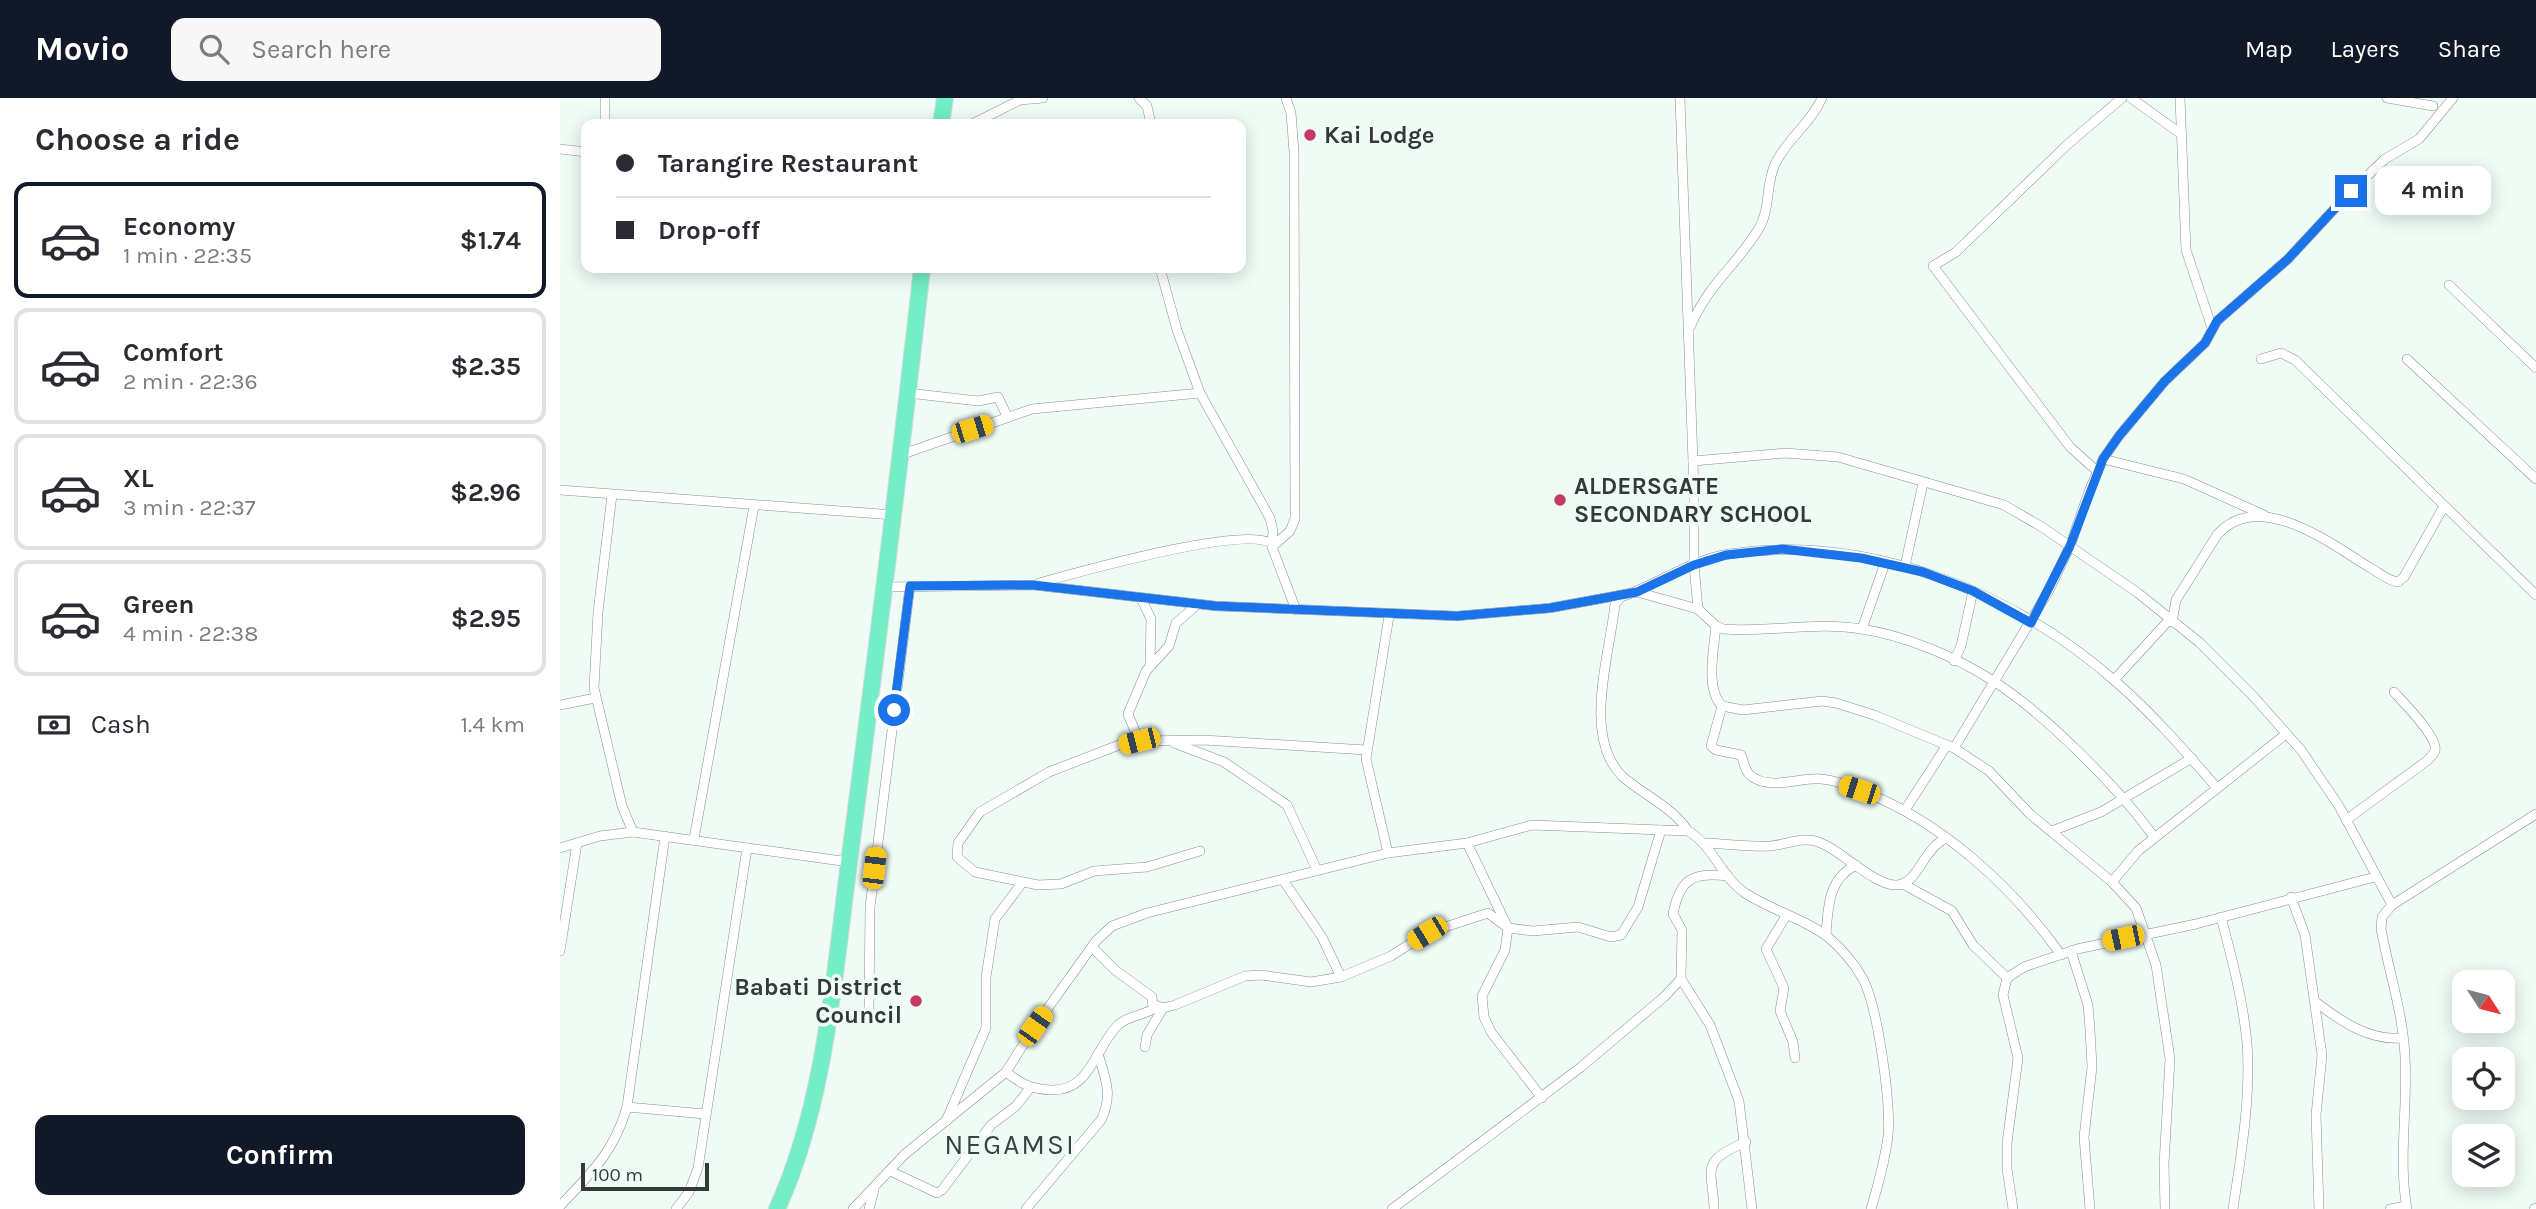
<!DOCTYPE html>
<meta charset="utf-8">
<style>
body{margin:0;font-family:Karla,sans-serif;background:#f7f7f7;color:#2b2b33;height:100vh;display:flex;flex-direction:column;font-size:26px;white-space:nowrap}
*{box-sizing:border-box;margin:0}
p{font-size:23px;color:#7c7c81}
.icon{flex:none;width:38px;height:38px;fill:none;stroke:currentColor;stroke-width:2;stroke-linecap:round;stroke-linejoin:round}
.map{position:relative;flex:1;overflow:hidden}
.details{display:flex;flex-direction:column;background:#fff;width:560px}
.details>*{flex:none}
.banner{position:absolute;left:21px;top:21px;width:665px;height:154px;border-radius:14px;box-shadow:0 4px 18px #0003;display:grid;align-content:center;height:154px;padding:0 35px;background:#fff}
.needle{width:46px;rotate:126deg}
.controls{position:absolute;left:1892px;top:872px;display:grid;gap:14px}
.controls a{display:grid;place-items:center;width:63px;height:63px;border-radius:14px;background:#fff;box-shadow:0 4px 18px #0003;font-size:35px}
.scale{position:absolute;left:21px;bottom:18px;width:128px;box-sizing:border-box;padding-left:7px;border:4px solid #353937;border-top:0;font-size:19px;line-height:24px;white-space:nowrap;color:#353937;-webkit-text-stroke:5px #effcf6;paint-order:stroke}
.end{position:absolute;width:32px;height:32px;margin:-16px;border:9px solid #1a73e8;background:#fff;box-shadow:0 0 0 4px #fff}
.from{border-radius:50%}
.bubble{position:absolute;height:49px;border-radius:14px;background:#fff;box-shadow:0 4px 18px #0003;font-size:23px;font-weight:700;line-height:49px;text-align:center}
.car{position:absolute;width:21px;height:42px;margin:-21px -10px;border-radius:9px;box-shadow:0 0 5px 2px #0007;background:linear-gradient(#f5c518 24%,#345 0 40%,#f5c518 0 76%,#345 0 86%,#f5c518 0)}
.banner b{display:flex;align-items:center;gap:24px;height:66px;font-size:26px}
.banner b+b{border-top:2px solid #e1e1e2}
.banner i{width:18px;height:18px;background:#2b2b33}
ul{padding:0;list-style:none}
li{display:flex;align-items:center;gap:21px;height:116px;margin:0 14px 10px;padding:0 21px;border:4px solid #e1e1e2;border-radius:14px}
li div{flex:1}
li b{display:block;font-size:26px}
li em{font-style:normal;font-weight:700}
li.current{border-color:#111827}
li>.icon{width:63px;height:63px;stroke-width:1.5}
h2{padding:0 35px;font-size:32px;line-height:84px}
.pay{display:flex;align-items:center;gap:18px;height:77px;padding:0 35px;font-size:26px}
.pay p{margin-inline-start:auto}
.cta{display:flex;gap:14px;margin-top:auto;padding:14px 35px}
.cta a{flex:1;height:80px;border-radius:14px;background:#111827;color:#fff;font-size:28px;font-weight:700;line-height:80px;text-align:center}
header{display:flex;align-items:center;gap:42px;box-sizing:border-box;height:98px;padding:0 35px;background:#111827;color:#fff}
header strong{font-size:33px}
nav{display:flex;gap:38px;margin-inline-start:auto;font-size:24px}
.search{width:490px;height:63px;background:#f7f7f7;display:flex;align-items:center;gap:18px;box-sizing:border-box;padding:0 24px;border-radius:14px;color:#7c7c81;font-size:26px}
main{display:flex;flex:1;min-height:0}
.map>svg:first-child{display:block}
.lines{fill:none;stroke-linecap:round;stroke-linejoin:round}
.minor-casing{stroke:#86918c;stroke-width:10}
.trunk-casing{stroke:#d7d7d7;stroke-width:18}
.minor{stroke:#fff;stroke-width:9}
.trunk{stroke:#73eec6;stroke-width:16}
.route{stroke:#1a73e8;stroke-width:9}
.poi-dot{fill:#c63762;stroke:#effcf6;stroke-width:2.5}
.labels{text-anchor:middle;dominant-baseline:central;stroke-width:7;stroke-linejoin:round;paint-order:stroke}
.poi-label{font-size:24px;font-weight:bold;fill:#353937;stroke:#effcf6;text-anchor:start}
.quarter-label{font-size:28px;letter-spacing:2px;fill:#3a433f;stroke:#effcf6}
</style>
<header>
<strong>Movio</strong>
<div class="search"><svg class="icon" aria-label="search" viewBox="0 0 24 24"><circle cx="10" cy="10" r="6"/><path d="M15 15l6 6"/></svg>Search here</div>
<nav><a>Map</a><a>Layers</a><a>Share</a></nav>
</header>
<main>
<section class="details">
<h2>Choose a ride</h2>
<ul>
<li class="current"><svg class="icon" aria-label="car" viewBox="0 0 24 24"><path d="M5 17H2v-5l4-1 3-4h7l3 4 3 1v5h-3M9 17h6M6 11h13"/><circle cx="7" cy="17" r="2"/><circle cx="17" cy="17" r="2"/></svg><div><b>Economy</b><p>1 min · 22:35</p></div><em>$1.74</em></li>
<li><svg class="icon" aria-label="car" viewBox="0 0 24 24"><path d="M5 17H2v-5l4-1 3-4h7l3 4 3 1v5h-3M9 17h6M6 11h13"/><circle cx="7" cy="17" r="2"/><circle cx="17" cy="17" r="2"/></svg><div><b>Comfort</b><p>2 min · 22:36</p></div><em>$2.35</em></li>
<li><svg class="icon" aria-label="car" viewBox="0 0 24 24"><path d="M5 17H2v-5l4-1 3-4h7l3 4 3 1v5h-3M9 17h6M6 11h13"/><circle cx="7" cy="17" r="2"/><circle cx="17" cy="17" r="2"/></svg><div><b>XL</b><p>3 min · 22:37</p></div><em>$2.96</em></li>
<li><svg class="icon" aria-label="car" viewBox="0 0 24 24"><path d="M5 17H2v-5l4-1 3-4h7l3 4 3 1v5h-3M9 17h6M6 11h13"/><circle cx="7" cy="17" r="2"/><circle cx="17" cy="17" r="2"/></svg><div><b>Green</b><p>4 min · 22:38</p></div><em>$2.95</em></li>
</ul>
<div class="pay"><svg class="icon" aria-label="cash" viewBox="0 0 24 24"><path d="M3 7h18v10H3z"/><circle cx="12" cy="12" r="2"/></svg>Cash<p>1.4 km</p></div>
<div class="cta"><a>Confirm</a></div>
</section>
<div class="map">
<svg width="1976" height="1111" viewBox="0 0 1976 1111">
<rect width="100%" height="100%" fill="#effcf6"/>
<g class="lines">
<defs>
<g id="minor">
<path d="M45,0V26"/>
<path d="M579,0L587,8L591,26"/>
<path d="M726,0L731,15L734,54L735,421L730,433L712,449L736,512"/>
<path d="M1120,0L1134,392V467L1138,511"/>
<path d="M1571,0L1621,36"/>
<path d="M1620,0L1626,152L1652,230"/>
<path d="M1827,0L1873,8"/>
<path d="M412,26L460,2L483,0"/>
<path d="M0,51L26,54"/>
<path d="M1889,187L1976,270"/>
<path d="M1130,229C1150,184 1174,170 1198,132C1211,112 1205,88 1215,66C1227,41 1251,25 1262,0"/>
<path d="M1701,261L1721,255L1735,262L1976,497"/>
<path d="M1847,261L1976,381"/>
<path d="M348,295L418,303L438,299L447,318"/>
<path d="M340,357L472,311L640,295"/>
<path d="M1543,361L1624,381L1704,417"/>
<path d="M1133,363L1225,355L1278,359L1444,407L1482,429L1578,495L1639,544L1693,598L1741,652L1779,708L1832,807"/>
<path d="M1538,374L1510,349L1373,168L1396,154L1508,46L1562,0"/>
<path d="M0,392L334,417"/>
<path d="M52,397L38,514L34,590L62,708L73,734"/>
<path d="M1345,468L1363,385"/>
<path d="M479,485C516,475 687,426 712,446L713,433L710,420L640,295L617,232L600,170"/>
<path d="M325,489L473,487L656,508L897,518L990,510L1077,494L1138,511L1156,528L1163,531C1209,535 1256,523 1301,531C1343,537 1394,558 1430,581C1481,612 1559,690 1594,739"/>
<path d="M581,500L591,521L590,566"/>
<path d="M1612,524L1616,502L1657,437C1698,390 1770,445 1809,469C1818,474 1828,483 1838,484L1844,479L1884,408"/>
<path d="M1156,528C1154,551 1145,591 1162,608L1183,612L1262,603L1276,605L1314,617L1394,650L1429,673L1470,716L1552,784L1576,810L1596,867L1610,961L1604,1066L1605,1111"/>
<path d="M1302,531L1325,465"/>
<path d="M1394,563L1401,548L1413,493"/>
<path d="M1554,582L1609,522"/>
<path d="M0,607L35,600"/>
<path d="M1162,608L1151,648L1156,652L1181,657C1184,663 1184,671 1189,676C1207,694 1240,679 1261,681C1275,682 1290,688 1302,693C1381,723 1453,789 1501,857"/>
<path d="M579,643L568,616L586,573L609,548L616,525L638,506"/>
<path d="M614,645L664,664L727,707L757,772"/>
<path d="M1394,650L1488,494L1510,448L1530,391L1543,361L1559,338L1605,283L1645,245L1657,223L1728,161L1791,93L1825,61L1859,41L1893,0"/>
<path d="M1345,712L1387,647"/>
<path d="M1786,722L1868,662C1870,659 1874,656 1875,653C1879,640 1843,604 1834,594"/>
<path d="M1128,733C1113,709 1083,697 1062,678C1022,638 1050,556 1055,506L1061,499C1097,487 1130,462 1169,456C1305,435 1453,493 1555,583C1592,615 1625,653 1657,690"/>
<path d="M1492,733L1541,714L1632,660"/>
<path d="M134,741L194,408"/>
<path d="M907,745L948,830L945,852L922,898L924,919L931,934L982,1000"/>
<path d="M1147,745C1168,746 1190,749 1211,748C1229,746 1245,737 1263,746C1283,754 1321,794 1342,786C1359,780 1364,751 1386,740"/>
<path d="M0,750L40,738L73,734L289,764"/>
<path d="M640,753L587,769L534,773L501,786L478,787L415,774L397,759L398,745L420,714L489,674L559,647L579,643L644,642L806,652"/>
<path d="M828,755L806,661L829,518"/>
<path d="M1168,778C1133,774 1120,780 1113,816L1122,832L1121,881L1150,927L1179,1003L1192,1111"/>
<path d="M723,782L762,839L781,879"/>
<path d="M1552,784L1578,753L1726,636"/>
<path d="M1343,786L1392,813L1413,847L1447,880"/>
<path d="M1731,799L1745,837L1762,957L1756,1017L1759,1111"/>
<path d="M1226,818L1206,851L1224,890L1220,913L1233,944L1235,960"/>
<path d="M1661,819C1672,861 1683,902 1687,945C1691,1000 1681,1057 1673,1111"/>
<path d="M1266,837C1268,809 1268,781 1296,767"/>
<path d="M0,853L17,745"/>
<path d="M1511,853L1528,907L1530,931L1532,969L1524,1039L1530,1111"/>
<path d="M1757,905C1782,924 1810,943 1843,940"/>
<path d="M595,907L603,910L615,907L685,878L701,877L751,884L781,879L831,858L867,835L928,815L948,830L973,833L1018,829L1051,839L1061,837L1078,809L1101,732"/>
<path d="M309,910L310,809L350,488"/>
<path d="M585,949L587,937L603,910"/>
<path d="M446,974C461,986 471,991 491,992C530,994 535,950 558,927C567,918 582,918 593,911L592,899L555,872L532,849"/>
<path d="M67,1009L145,1016"/>
<path d="M386,1023L426,930V879L435,821L462,785"/>
<path d="M330,1073L377,1095L382,1092L431,1027L456,1008L470,990"/>
<path d="M0,1108C32,1074 54,1054 67,1009L105,738"/>
<path d="M116,1111L129,1094L138,1070L187,750"/>
<path d="M293,1111L345,1056L446,974L475,928L536,843L552,828L587,815L828,755L907,745L972,727L1128,733C1154,748 1160,778 1185,795C1209,811 1251,824 1269,840C1283,852 1294,865 1303,881C1318,910 1331,1005 1328,1038C1325,1063 1318,1087 1311,1111"/>
<path d="M309,1111L314,1092"/>
<path d="M466,1111L541,1022C553,998 546,981 538,956"/>
<path d="M832,1111L1021,969L1104,899L1121,881"/>
<path d="M1154,1111C1153,1071 1138,1064 1186,1044"/>
<path d="M1453,1111L1447,1071V1045L1458,960L1443,897L1447,880L1464,869L1517,851L1636,826L1815,779"/>
<path d="M1830,1111L1846,1108"/>
<path d="M1847,1111C1838,1061 1848,1010 1845,959C1843,915 1829,874 1821,831L1822,819L1832,807L1976,716"/>
<path d="M1974,1111L1976,1110"/>
</g>
<g id="trunk">
<path d="M381,26L385,0"/>
<path d="M217,1111C265,1007 274,878 289,765C315,566 340,368 362,170"/>
</g>
</defs>
<!-- minor casing -->
<use href="#minor" class="minor-casing"/>
<!-- trunk casing -->
<use href="#trunk" class="trunk-casing"/>
<!-- minor -->
<use href="#minor" class="minor"/>
<!-- trunk -->
<use href="#trunk" class="trunk"/>
</g>
<g class="lines">
<!-- route -->
<path class="route" d="M334,612L350,488L473,487L656,508L897,518L990,510L1077,494L1134,467L1166,457L1222,451L1301,460L1363,474L1413,493L1471,525L1510,448L1543,361L1559,338L1605,283L1645,245L1657,223L1728,161L1791,93"/>
</g>
<!-- markers -->
<g class="poi-dot">
<circle cx="750" cy="37" r="7"/>
<circle cx="1000" cy="402" r="7"/>
<circle cx="356" cy="903" r="7"/>
</g>
<g class="labels">
<!-- poi labels -->
<g class="poi-label">
<text x="764" y="37">Kai Lodge</text>
<text x="1014" y="388">ALDERSGATE<tspan x="1014" dy="28">SECONDARY SCHOOL</tspan></text>
<text x="342" y="889" text-anchor="end">Babati District<tspan x="342" dy="28">Council</tspan></text>
</g>
<!-- quarter labels -->
<g class="quarter-label">
<text x="450" y="1046">NEGAMSI</text>
</g>
</g>
</svg>
<div class="controls">
<a><svg class="needle" viewBox="-14 -14 28 28"><path d="M0-13l5 13h-10z" fill="#e53935"/><path d="M0 13l5-13h-10z" fill="#7c7c81"/></svg></a>
<a><svg class="icon" aria-label="locate" viewBox="0 0 24 24"><circle cx="12" cy="12" r="6"/><path d="M12 2v4M12 18v4M2 12h4M18 12h4"/></svg></a>
<a><svg class="icon" aria-label="layers" viewBox="0 0 24 24"><path d="M12 4l9 5-9 5-9-5zM3 14l9 5 9-5"/></svg></a>
</div>
<div class="scale">100 m</div>
<i class="end from" style="left:334px;top:612px"></i>
<i class="end" style="left:1791px;top:93px"></i>
<div class="bubble" style="left:1815px;top:68px;width:116px">4 min</div>
<i class="car" style="left:412px;top:331px;rotate:73deg"></i>
<i class="car" style="left:579px;top:643px;rotate:256deg"></i>
<i class="car" style="left:1299px;top:692px;rotate:288deg"></i>
<i class="car" style="left:314px;top:770px;rotate:7deg"></i>
<i class="car" style="left:867px;top:835px;rotate:239deg"></i>
<i class="car" style="left:1563px;top:840px;rotate:258deg"></i>
<i class="car" style="left:475px;top:928px;rotate:35deg"></i>
<div class="banner">
<b><i class="from"></i>Tarangire Restaurant</b>
<b><i></i>Drop-off</b>
</div>
</div>
</main>
